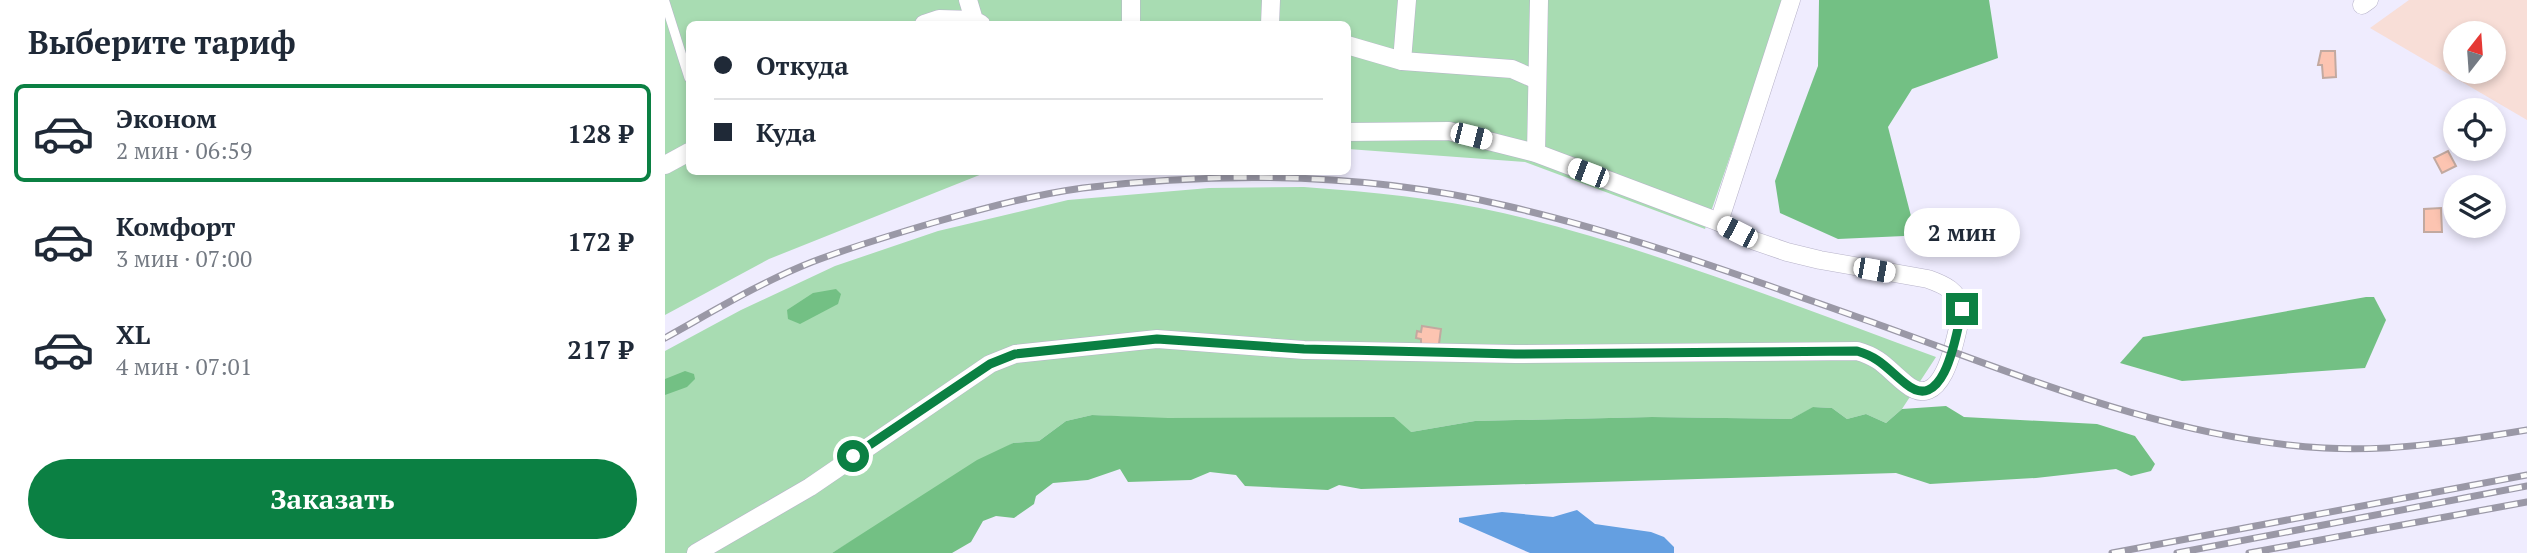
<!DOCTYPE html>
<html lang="ru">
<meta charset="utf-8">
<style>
body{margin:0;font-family:"PT Serif",serif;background:#f6f6f7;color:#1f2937;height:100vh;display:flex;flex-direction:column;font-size:26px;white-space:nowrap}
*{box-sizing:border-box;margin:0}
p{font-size:23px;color:#747a83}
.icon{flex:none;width:38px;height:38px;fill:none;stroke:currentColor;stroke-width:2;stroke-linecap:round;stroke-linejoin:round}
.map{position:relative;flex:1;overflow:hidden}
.sheet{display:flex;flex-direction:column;background:#fff;width:665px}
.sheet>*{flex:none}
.guide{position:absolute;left:21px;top:21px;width:665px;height:154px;border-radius:10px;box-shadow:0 4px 10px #0003;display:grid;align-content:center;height:154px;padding:0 28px;background:#fff}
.needle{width:46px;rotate:17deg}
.controls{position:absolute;left:1778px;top:21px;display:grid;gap:14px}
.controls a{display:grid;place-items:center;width:63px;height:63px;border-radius:50%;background:#fff;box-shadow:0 4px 10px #0003;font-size:35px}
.end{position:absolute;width:32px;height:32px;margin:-16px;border:9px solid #0b8043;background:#fff;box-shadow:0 0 0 4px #fff}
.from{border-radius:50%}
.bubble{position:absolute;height:49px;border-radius:24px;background:#fff;box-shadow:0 4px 10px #0003;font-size:23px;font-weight:700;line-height:49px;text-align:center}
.car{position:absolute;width:21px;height:42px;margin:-21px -10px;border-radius:9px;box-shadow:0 0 5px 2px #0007;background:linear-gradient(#fff 24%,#345 0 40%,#fff 0 76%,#345 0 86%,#fff 0)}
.guide b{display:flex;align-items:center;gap:24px;height:66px;font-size:26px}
.guide b+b{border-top:2px solid #e0e1e3}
.guide i{width:18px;height:18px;background:#1f2937}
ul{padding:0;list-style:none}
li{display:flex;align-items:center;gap:21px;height:98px;margin:0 14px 10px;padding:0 14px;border:4px solid transparent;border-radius:10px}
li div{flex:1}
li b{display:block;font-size:26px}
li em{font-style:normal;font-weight:700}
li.current{border-color:#0b8043}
li>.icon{width:63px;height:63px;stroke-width:1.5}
h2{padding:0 28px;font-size:32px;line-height:84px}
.primary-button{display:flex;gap:14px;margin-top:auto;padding:14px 28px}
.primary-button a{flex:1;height:80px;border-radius:42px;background:#0b8043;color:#fff;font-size:28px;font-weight:700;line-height:80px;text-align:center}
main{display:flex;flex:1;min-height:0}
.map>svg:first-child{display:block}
.industrial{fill:#f8ded7;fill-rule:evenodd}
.green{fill:#a8dcb2}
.forest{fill:#73c084}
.water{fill:#649fe1}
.building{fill:#fcc4b1;stroke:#c2a9a0;stroke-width:2}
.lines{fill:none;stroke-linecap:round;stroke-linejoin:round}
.lane-casing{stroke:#b7b3c9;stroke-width:10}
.street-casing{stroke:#b7b3c9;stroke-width:19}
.lane{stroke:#fff;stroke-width:9}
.street{stroke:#fff;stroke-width:18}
.rail-casing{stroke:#9a98a6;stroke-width:7}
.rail{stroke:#fcfcfc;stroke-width:4.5;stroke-dasharray:13;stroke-linecap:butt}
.route{stroke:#0b8043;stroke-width:9}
</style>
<main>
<section class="sheet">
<h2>Выберите тариф</h2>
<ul>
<li class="current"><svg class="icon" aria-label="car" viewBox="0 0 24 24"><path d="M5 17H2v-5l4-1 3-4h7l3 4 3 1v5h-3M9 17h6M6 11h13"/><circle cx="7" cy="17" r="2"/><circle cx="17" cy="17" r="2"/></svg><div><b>Эконом</b><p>2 мин · 06:59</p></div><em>128 ₽</em></li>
<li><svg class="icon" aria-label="car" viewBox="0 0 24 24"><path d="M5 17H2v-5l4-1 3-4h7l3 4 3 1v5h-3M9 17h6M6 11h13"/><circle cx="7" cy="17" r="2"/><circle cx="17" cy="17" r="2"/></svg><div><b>Комфорт</b><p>3 мин · 07:00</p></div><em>172 ₽</em></li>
<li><svg class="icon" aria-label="car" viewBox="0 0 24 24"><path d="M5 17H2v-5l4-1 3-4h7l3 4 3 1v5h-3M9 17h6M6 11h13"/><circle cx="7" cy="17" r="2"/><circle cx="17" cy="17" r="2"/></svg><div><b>XL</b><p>4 мин · 07:01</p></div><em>217 ₽</em></li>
</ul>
<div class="primary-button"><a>Заказать</a></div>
</section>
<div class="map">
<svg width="1862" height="553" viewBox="0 0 1862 553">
<rect width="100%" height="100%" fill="#efecfe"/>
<!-- industrial -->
<path class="industrial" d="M1744,0H1862V120L1705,28ZM1790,33H1829V72H1790Z"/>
<!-- green -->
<g class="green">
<path d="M0,0H1119L1040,229L860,162L683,149L682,24H24V172H322L104,259L0,315Z"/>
<path d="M639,187C706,192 772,198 838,213C986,248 1128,305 1271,357L1237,409L1221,423L1201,414L1182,419L1167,408L1149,407L1126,419L987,417L810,421L746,432L427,415L401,421L374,441L348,443L167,553H0V351L76,310L170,266L273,231L403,200L544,188Z"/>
</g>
<!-- forest -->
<g class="forest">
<path d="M1154,0H1324L1333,58L1247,89L1223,127L1246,216L1239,236L1173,239L1115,213L1110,181L1153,66Z"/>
<path d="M171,289L176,294L173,304L135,324L123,319L122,310L148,293Z"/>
<path d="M1701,297H1709L1721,320L1700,368L1517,381L1455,363L1478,337Z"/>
<path d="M20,371L29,374L30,379L22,387L0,395V379Z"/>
<path d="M1281,406L1299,417L1432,424L1470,436L1490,464L1486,471L1466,476L1451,469L1371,478L1265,484L1231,473L696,489L674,485L663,490L580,486L571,475L545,472L526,480L463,482L455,469L423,480L388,483L371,496L369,504L349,518L331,516L318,521L306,542L287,553H167L312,460L348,443L374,441L401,421L427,415L503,418L729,417L746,432L810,421L987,417L1126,419L1148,407L1167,408L1182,419L1201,414L1221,423L1237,409Z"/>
</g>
<!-- water -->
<path class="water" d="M912,510L930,524L986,532L999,537L1009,547V553H865L794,522V518L837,512L888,517Z"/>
<!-- building -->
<g class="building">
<path d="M1656,51H1670L1671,77L1658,78L1657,65H1653Z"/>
<path d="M1783,151L1791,166L1777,173L1769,158Z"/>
<path d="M1776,208L1777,232H1759V209Z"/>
<path d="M757,326L776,329L774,344H756V339L751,338L752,331L756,332Z"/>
</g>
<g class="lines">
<defs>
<path id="lane" d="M0,2L24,78"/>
<g id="street">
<path d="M303,0L309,20L316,24"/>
<path d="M742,0L737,61L847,69L872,80"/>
<path d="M1697,5L1704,0"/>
<path d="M259,24L274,19L309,20"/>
<path d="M466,24V0"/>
<path d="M605,24L606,0"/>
<path d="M682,45L737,61"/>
<path d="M871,153L874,0"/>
<path d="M0,165L24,152"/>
<path d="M1054,222L1126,0"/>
<path d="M31,553L145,487L325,364L350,354L492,339L639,350L850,354L1192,351C1217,358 1222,369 1241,384C1280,416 1292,331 1297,309C1293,291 1280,285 1263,279L1155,260L1122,252L1090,241L1054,222L871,153L784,131L682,132"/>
</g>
</defs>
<!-- lane casing -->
<use href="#lane" class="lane-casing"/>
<!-- street casing -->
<use href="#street" class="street-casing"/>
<!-- lane -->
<use href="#lane" class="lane"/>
<!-- street -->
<use href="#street" class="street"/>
<defs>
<g id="rail">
<path d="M0,338C47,312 96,282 147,262C186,247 227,235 267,223C316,209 367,195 418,188C559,171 704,173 842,206C968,235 1090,281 1212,324C1357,376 1504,439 1659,448C1727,452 1796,441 1862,430"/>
<path d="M1447,553L1862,475"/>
<path d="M1512,553L1862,486"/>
<path d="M1584,553L1862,502"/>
</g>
</defs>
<!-- rail casing -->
<use href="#rail" class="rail-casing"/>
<!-- rail -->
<use href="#rail" class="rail"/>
</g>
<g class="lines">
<!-- route -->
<path class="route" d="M188,456L325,364L350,354L492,339L639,349L850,354L1192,351C1216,358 1222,369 1241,384C1280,416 1292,331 1297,309"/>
</g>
</svg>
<div class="controls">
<a><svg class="needle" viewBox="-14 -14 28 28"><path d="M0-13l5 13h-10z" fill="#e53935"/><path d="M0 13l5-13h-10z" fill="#747a83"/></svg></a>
<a><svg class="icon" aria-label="locate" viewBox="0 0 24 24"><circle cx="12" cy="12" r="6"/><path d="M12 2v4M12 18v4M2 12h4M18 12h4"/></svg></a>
<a><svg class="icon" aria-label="layers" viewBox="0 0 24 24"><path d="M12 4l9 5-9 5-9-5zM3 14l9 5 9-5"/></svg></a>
</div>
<i class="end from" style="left:188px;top:456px"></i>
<i class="end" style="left:1297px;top:309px"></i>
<div class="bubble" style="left:1239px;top:208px;width:116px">2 мин</div>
<i class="car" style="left:806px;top:136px;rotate:104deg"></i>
<i class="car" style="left:923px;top:173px;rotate:291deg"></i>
<i class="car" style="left:1072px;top:232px;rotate:297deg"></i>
<i class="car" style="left:1209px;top:270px;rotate:100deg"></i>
<div class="guide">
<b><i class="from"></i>Откуда</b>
<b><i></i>Куда</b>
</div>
</div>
</main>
